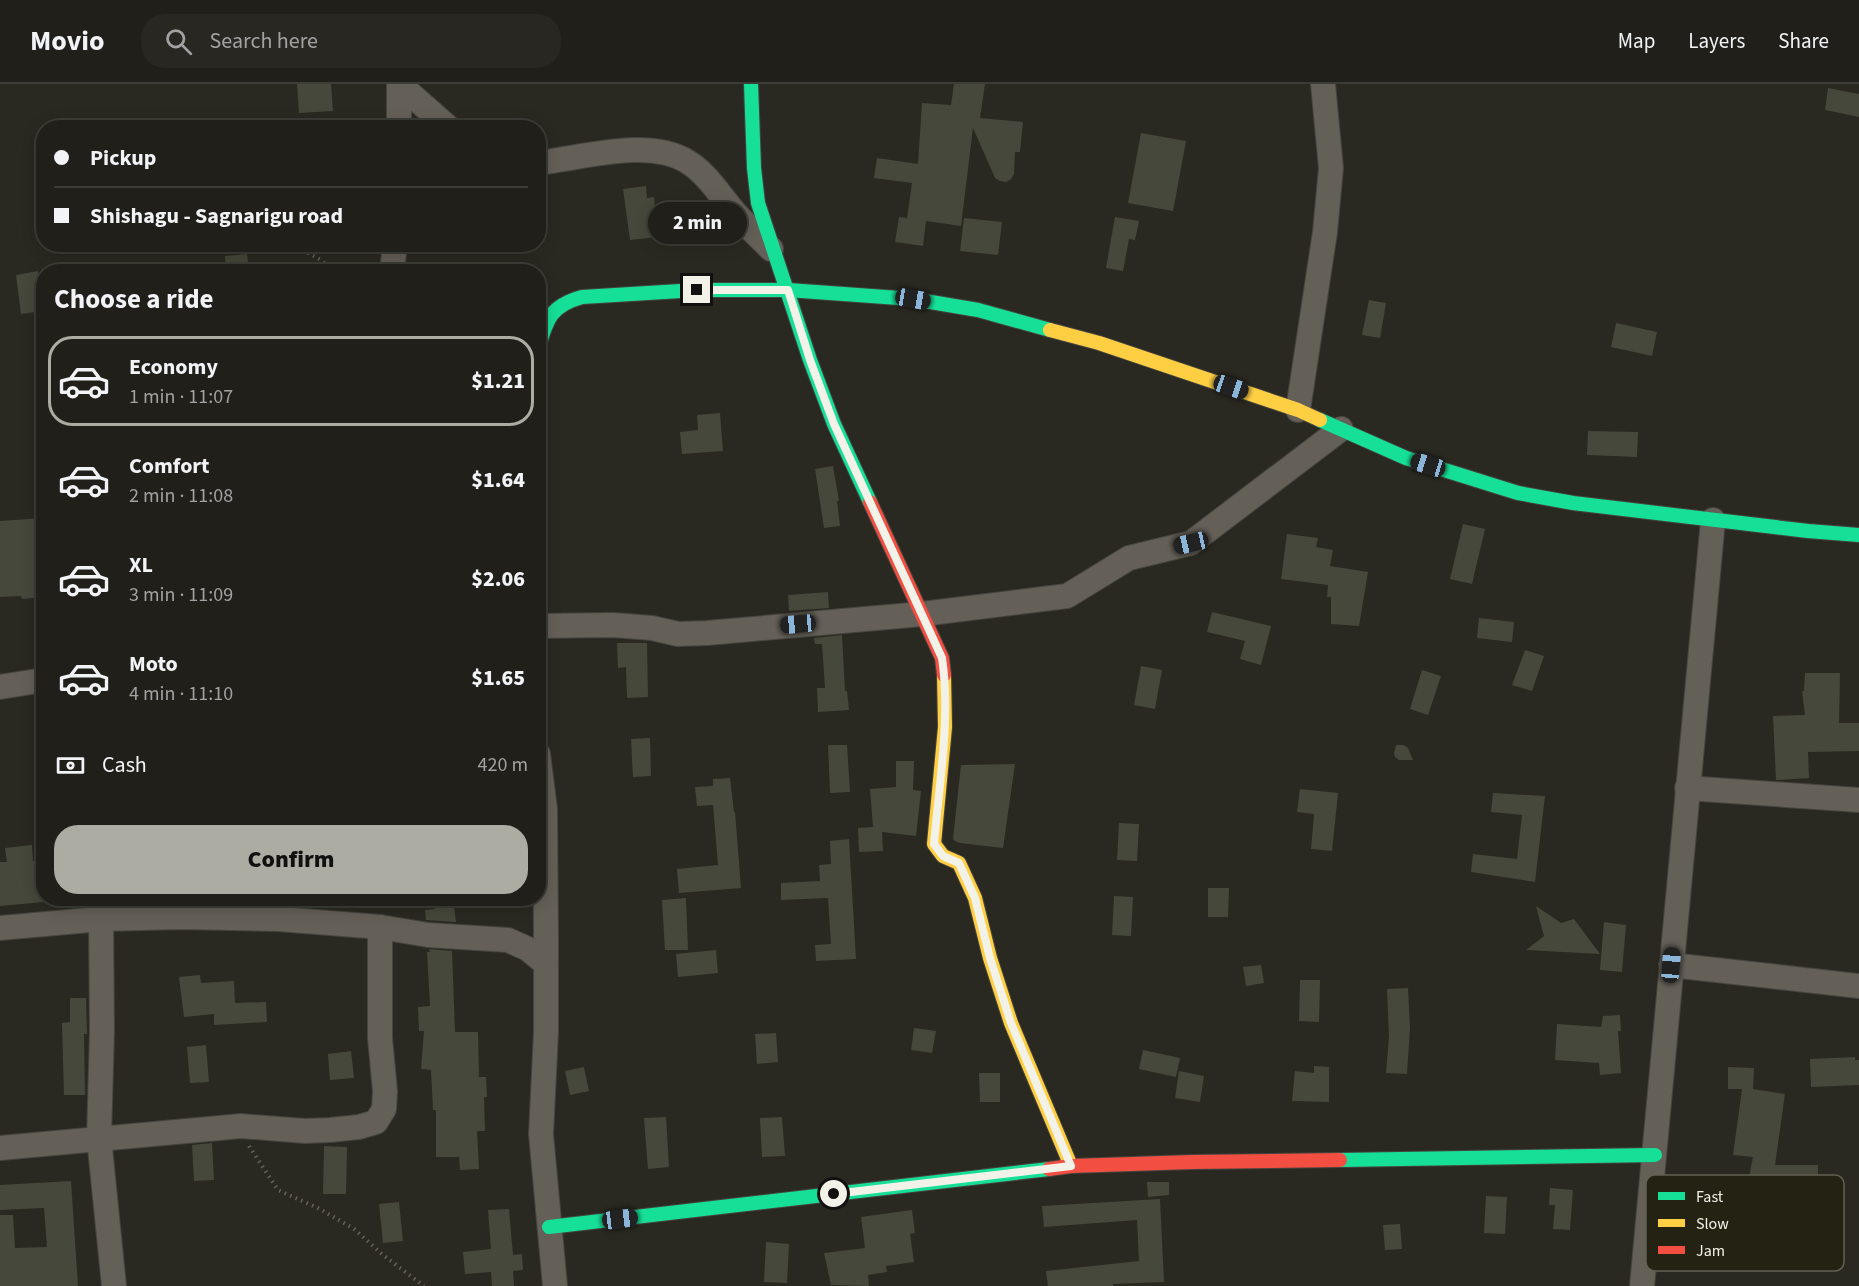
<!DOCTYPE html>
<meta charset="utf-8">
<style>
body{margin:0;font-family:"Source Sans 3",sans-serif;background:#282722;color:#f1f3f6;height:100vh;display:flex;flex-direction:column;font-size:22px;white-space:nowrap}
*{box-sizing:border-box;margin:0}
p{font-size:20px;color:#a2a2a2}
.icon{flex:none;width:33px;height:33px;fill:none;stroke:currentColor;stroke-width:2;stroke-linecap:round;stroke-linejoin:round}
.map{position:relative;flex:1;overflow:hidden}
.panel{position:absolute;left:36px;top:180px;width:510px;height:642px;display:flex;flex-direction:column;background:#201f19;border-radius:24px;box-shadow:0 3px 15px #0003,0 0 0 2px #3d3d38}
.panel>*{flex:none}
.hud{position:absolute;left:36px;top:36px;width:510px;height:132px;border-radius:24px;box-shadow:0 3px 15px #0003,0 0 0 2px #3d3d38;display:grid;align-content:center;height:132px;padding:0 18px;background:#201f19}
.end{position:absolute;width:27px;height:27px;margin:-14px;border:8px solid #f3f2e9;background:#111;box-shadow:0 0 0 3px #111}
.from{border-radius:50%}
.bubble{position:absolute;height:42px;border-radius:21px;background:#201f19;box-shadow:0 3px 15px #0003,0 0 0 2px #3d3d38;font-size:20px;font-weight:800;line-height:42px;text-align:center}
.car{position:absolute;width:18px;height:36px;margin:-18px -9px;border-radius:8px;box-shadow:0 0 4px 2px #0007;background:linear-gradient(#222 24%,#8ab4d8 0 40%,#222 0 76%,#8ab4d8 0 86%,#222 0)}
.hud b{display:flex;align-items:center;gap:21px;height:57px;font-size:22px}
.hud b+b{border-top:2px solid #3d3d38}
.hud i{width:15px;height:15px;background:#f1f3f6}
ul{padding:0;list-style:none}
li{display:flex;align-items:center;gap:18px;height:90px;margin:0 12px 9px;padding:0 6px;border:3px solid transparent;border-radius:24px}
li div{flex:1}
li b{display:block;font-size:22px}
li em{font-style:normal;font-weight:800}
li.on{border-color:#adaca3}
li>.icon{width:54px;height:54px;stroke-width:1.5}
h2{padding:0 18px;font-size:27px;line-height:72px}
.pay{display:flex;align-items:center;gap:15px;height:66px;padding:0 18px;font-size:22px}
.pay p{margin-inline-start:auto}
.cta{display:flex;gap:12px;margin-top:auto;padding:12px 18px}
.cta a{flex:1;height:69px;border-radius:24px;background:#adaca3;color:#111;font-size:24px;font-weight:800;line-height:69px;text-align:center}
header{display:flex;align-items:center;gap:36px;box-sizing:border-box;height:84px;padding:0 30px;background:#201f19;border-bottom:2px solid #3d3d38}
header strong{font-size:28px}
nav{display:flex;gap:33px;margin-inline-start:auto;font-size:21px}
.search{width:420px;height:54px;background:#282722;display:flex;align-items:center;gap:15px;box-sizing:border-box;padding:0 21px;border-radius:24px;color:#a2a2a2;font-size:22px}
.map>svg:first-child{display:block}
.building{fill:#45483a}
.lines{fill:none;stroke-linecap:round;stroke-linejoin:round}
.street-casing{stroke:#45443e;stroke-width:26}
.fast-casing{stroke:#45443e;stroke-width:16}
.slow-casing{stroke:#45443e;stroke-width:16}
.jam-casing{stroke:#45443e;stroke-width:16}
.path{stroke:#64615b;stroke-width:4;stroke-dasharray:1.5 4.5;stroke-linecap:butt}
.street{stroke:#645f57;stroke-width:24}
.fast{stroke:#16e098;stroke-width:14}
.slow{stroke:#ffcf43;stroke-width:14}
.jam{stroke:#f24e42;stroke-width:14}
.route{stroke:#f3f2e9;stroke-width:8}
.key{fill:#242213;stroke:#626053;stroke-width:1.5}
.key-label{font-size:16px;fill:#f3f2e9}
</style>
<header>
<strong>Movio</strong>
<div class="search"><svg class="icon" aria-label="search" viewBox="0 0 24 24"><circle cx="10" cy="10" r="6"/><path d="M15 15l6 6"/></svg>Search here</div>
<nav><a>Map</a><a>Layers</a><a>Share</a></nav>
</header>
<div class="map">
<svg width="1859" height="1202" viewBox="0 0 1859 1202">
<rect width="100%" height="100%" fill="#2a2921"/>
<!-- building -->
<g class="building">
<path d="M297,0H331L333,27L299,29Z"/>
<path d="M954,0H985L980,34L1023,38L1020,68H1015L1014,90L1011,95L1006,98L1000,97L995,94L973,44L961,142L926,137L923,162L895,158L899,133L907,134L912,99L874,94L877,74L918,80L922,19L951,21Z"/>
<path d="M1828,4L1859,10V33L1825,26Z"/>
<path d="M1141,49L1186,57L1173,127L1128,119Z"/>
<path d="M646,102L647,114L654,113L656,132L666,130L669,152L630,156L623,105Z"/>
<path d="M1115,133L1139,137L1135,156L1129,155L1123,187L1106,184Z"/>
<path d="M964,134L1002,138L998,171L960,167Z"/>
<path d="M247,170L249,188H226L225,172Z"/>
<path d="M38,187L42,227L21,230L16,191Z"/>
<path d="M1369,216L1386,219L1380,254L1362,251Z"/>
<path d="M1616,239L1657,248L1652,272L1611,263Z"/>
<path d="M720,329L723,367L682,370L680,348L698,346L697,331Z"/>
<path d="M1588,347L1638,348L1637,373L1587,371Z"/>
<path d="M833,382L839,417H837L840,442L824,444L815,385Z"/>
<path d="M44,434V513L22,515L21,512L0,513V437Z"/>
<path d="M1463,440L1485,445L1472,500L1450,495Z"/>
<path d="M1287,450L1318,454L1316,463L1333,466L1330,482L1368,488L1359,542L1331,540V513H1327L1328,501L1281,495Z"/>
<path d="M828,508L829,524L789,527L788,511Z"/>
<path d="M1212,528L1271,542L1261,581L1240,575L1245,557L1207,548Z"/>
<path d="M1479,534L1514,538L1512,558L1477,554Z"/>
<path d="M842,551L845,607H847L849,626L818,628L817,604H825L822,560H815L814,554Z"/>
<path d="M617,559H647L648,613L627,614L626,583L618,584Z"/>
<path d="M1525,566L1544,572L1532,607L1512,601Z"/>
<path d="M1141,582L1162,586L1155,625L1134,621Z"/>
<path d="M1422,586L1441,592L1428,631L1410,625Z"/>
<path d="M1805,589H1840L1839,639H1859V667L1808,668L1809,694L1776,696L1773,632L1805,631L1802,607H1804Z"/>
<path d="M650,654L651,692L633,693L631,655Z"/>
<path d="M828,661H847L850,708L830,709Z"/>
<path d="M1396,661H1404L1408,664L1413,676H1399L1395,673L1394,669Z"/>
<path d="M896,677H914L913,706L921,707L916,752L882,748L883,767L859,768L858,744L873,743L870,705L896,703Z"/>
<path d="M1015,680L1003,764L960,759L955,757L953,755L961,681Z"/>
<path d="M730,694L734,728H735L741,804L679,809L677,785L718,781L713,721L697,722L695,703L713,702V695Z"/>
<path d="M1300,705L1338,709L1332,767L1311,765L1314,730L1297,728Z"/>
<path d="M1493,709L1545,712L1535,798L1471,788L1473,770L1517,775L1522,731L1491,728Z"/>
<path d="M1119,739L1139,740L1137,777L1117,776Z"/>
<path d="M849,755L856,875L816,877L815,861L831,860L828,814L781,816V799L820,797L819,781L831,780L830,757Z"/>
<path d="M32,761L33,777L44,776V818L0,822V778H7L5,764Z"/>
<path d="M1208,804H1229L1228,833H1208Z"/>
<path d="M1114,812L1133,813L1131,852L1112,851Z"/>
<path d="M434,814H453L456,838L426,836L425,826L435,825Z"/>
<path d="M686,814L688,866H665L662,816Z"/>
<path d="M1536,822L1561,839L1574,835L1600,870L1526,866L1544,852Z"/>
<path d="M1604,838L1626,841L1622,888L1600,886Z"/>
<path d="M429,865L452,867L455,948H478L479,993H486L487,1013H484L485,1047H477L479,1085L460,1086L459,1073H436V1026H433L431,986L421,985L424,947H419L418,923L430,922L427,868H430Z"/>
<path d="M716,866L718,889L678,893L676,870Z"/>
<path d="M1261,881L1264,899L1246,902L1243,883Z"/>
<path d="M200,891L201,899L234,897L235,919L266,918L267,938L214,941V930L184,933L179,893Z"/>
<path d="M1300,896H1320L1319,938L1299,937Z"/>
<path d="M1408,904L1410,944L1407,990L1386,989L1389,953L1387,905Z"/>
<path d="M70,914H86L87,950H84L85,1011H64L62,939L70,938Z"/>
<path d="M1620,931L1621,947H1618L1621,989L1600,991L1599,979L1555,976L1557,940L1601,943L1603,932Z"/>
<path d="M914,944L936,947L932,969L911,966Z"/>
<path d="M776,949L778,978L757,980L755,950Z"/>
<path d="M206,961L209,998L190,999L187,963Z"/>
<path d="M1143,966L1180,974L1176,993L1139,985Z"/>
<path d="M351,967L354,994L330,996L328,970Z"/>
<path d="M1855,973V976H1859V1001L1811,1003L1810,975Z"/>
<path d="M1314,982L1329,983V1018L1292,1017L1295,987L1314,989Z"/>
<path d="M584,983L589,1007L570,1011L565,987Z"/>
<path d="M1728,983L1754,984L1753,1005L1785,1010L1775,1081H1818V1106H1802L1800,1146L1774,1145V1148L1750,1147L1752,1104L1747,1103L1753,1073L1733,1071L1742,1005H1728Z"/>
<path d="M1179,987L1204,992L1200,1018L1175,1014Z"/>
<path d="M979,989H1000V1018H980Z"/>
<path d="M666,1033L669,1083L648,1085L644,1034Z"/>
<path d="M782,1033L785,1072L762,1073L760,1034Z"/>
<path d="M212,1059L214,1096L194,1097L192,1061Z"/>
<path d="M324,1062L347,1063L346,1110H323Z"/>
<path d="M71,1097L78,1202H0V1131H13L15,1164L47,1163L44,1124L0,1126V1101Z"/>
<path d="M1147,1098H1169V1111L1148,1113Z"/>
<path d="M1550,1104L1573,1106L1570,1146L1553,1145L1555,1121H1549Z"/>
<path d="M1486,1112L1507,1113L1505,1150L1484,1149Z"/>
<path d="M1160,1115L1164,1198L1113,1200V1202H1048L1046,1187L1139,1177L1137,1136L1044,1143L1042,1122Z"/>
<path d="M399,1118L403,1157L383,1159L379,1120Z"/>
<path d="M509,1125L513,1171L522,1170L523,1186L513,1187L514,1202H492L491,1188L465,1190L463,1168L491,1165L488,1126Z"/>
<path d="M912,1126L915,1149L910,1150L914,1178L886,1182L887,1188L868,1191L869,1202L831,1201L824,1169L865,1164L861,1133Z"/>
<path d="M1400,1140L1402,1165L1385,1166L1383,1141Z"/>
<path d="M766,1158L789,1160L787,1199L764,1198Z"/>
</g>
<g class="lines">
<defs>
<g id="street">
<path d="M399,0L449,44"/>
<path d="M399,0V44"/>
<path d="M538,79C582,74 649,53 688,78C709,91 722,115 738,132C749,144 760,154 771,165"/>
<path d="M392,188L395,160"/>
<path d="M1298,326L1325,148L1331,84L1323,0"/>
<path d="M538,542L613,541L652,544L678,550L707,549L922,530L1067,512L1129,474L1191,459L1341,345"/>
<path d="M0,603L44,596"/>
<path d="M538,670L545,725L546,850V948L541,1050L555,1202"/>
<path d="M1687,704L1859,716"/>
<path d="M101,835L102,947L99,1054L114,1202"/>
<path d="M0,844L101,835L182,833L278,835L380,843L428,851L508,856L528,865L546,880"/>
<path d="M1671,881L1859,902"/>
<path d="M0,1064L241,1042L305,1047L330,1046L359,1043L376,1038L384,1025L385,1007L380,954V843"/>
<path d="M1642,1202L1713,436"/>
</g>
<g id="fast">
<path d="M751,0L754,84L758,119L810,276L834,340L870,418"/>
<path d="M538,265C547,235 550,222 582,213L697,206H788L913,215L978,226L1050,246"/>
<path d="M1320,336L1406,374L1518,409L1573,419L1808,447L1859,451"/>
<path d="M1340,1076L1655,1071"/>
<path d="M549,1143L1049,1085"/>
</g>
<g id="slow">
<path d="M1050,246L1099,259L1298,326L1320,336"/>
<path d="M944,591L945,643L934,760L943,772L959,779L975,814L990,874L1011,939L1071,1082"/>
</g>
<g id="jam">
<path d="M870,418L942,574L944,591"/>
<path d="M1049,1085L1071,1082L1192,1078L1340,1076"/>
</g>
</defs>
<!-- street casing -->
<use href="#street" class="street-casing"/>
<!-- fast casing -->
<use href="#fast" class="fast-casing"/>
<!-- slow casing -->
<use href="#slow" class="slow-casing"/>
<!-- jam casing -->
<use href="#jam" class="jam-casing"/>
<!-- path -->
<g class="path">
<path d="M292,160L321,176L333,188"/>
<path d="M249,1062L278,1106L320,1125L354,1145L383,1171L424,1202"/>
</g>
<!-- street -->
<use href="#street" class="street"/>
<!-- fast -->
<use href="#fast" class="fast"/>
<!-- slow -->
<use href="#slow" class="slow"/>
<!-- jam -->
<use href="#jam" class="jam"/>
</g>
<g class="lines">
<!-- route -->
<path class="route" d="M697,206H788L810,276L834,340L942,574C951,633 939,701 934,760L943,772L959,779L975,814L990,874L1011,939L1071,1082L834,1110"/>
</g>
<!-- legend -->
<rect x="1646" y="1091" width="198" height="96" rx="9" class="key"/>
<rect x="1658" y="1108" width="27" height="8" fill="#16e098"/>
<rect x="1658" y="1135" width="27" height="8" fill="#ffcf43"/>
<rect x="1658" y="1162" width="27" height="8" fill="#f24e42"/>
<g class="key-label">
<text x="1696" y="1118">Fast</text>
<text x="1696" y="1145">Slow</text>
<text x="1696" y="1172">Jam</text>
</g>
</svg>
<i class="end from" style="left:834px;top:1110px"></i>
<i class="end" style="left:697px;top:206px"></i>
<div class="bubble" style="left:648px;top:118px;width:99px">2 min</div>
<i class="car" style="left:913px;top:215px;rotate:100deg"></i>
<i class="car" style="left:1231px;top:303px;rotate:109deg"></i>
<i class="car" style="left:1428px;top:381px;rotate:287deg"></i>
<i class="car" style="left:1191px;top:459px;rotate:257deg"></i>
<i class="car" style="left:798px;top:540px;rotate:265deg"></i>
<i class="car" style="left:1671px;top:881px;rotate:5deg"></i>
<i class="car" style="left:620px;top:1135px;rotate:83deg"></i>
<div class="hud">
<b><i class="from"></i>Pickup</b>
<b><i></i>Shishagu - Sagnarigu road</b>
</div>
<section class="panel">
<h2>Choose a ride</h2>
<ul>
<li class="on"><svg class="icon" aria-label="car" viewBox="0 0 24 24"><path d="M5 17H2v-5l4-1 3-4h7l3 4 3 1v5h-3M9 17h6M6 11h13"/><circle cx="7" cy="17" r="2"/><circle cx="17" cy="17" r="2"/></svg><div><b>Economy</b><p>1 min · 11:07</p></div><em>$1.21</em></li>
<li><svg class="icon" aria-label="car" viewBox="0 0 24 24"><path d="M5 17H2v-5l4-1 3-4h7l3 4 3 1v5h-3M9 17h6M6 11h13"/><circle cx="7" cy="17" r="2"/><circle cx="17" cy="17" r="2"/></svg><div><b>Comfort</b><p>2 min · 11:08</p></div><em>$1.64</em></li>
<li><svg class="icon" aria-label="car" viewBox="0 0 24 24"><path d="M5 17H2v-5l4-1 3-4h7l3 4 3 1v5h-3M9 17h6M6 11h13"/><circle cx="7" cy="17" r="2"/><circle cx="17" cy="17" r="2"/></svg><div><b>XL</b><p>3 min · 11:09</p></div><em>$2.06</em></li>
<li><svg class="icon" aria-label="car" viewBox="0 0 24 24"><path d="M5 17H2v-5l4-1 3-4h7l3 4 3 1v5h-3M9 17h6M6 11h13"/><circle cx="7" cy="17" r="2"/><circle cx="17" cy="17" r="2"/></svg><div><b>Moto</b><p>4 min · 11:10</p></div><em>$1.65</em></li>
</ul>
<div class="pay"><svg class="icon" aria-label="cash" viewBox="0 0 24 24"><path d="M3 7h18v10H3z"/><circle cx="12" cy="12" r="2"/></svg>Cash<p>420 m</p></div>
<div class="cta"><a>Confirm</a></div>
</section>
</div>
